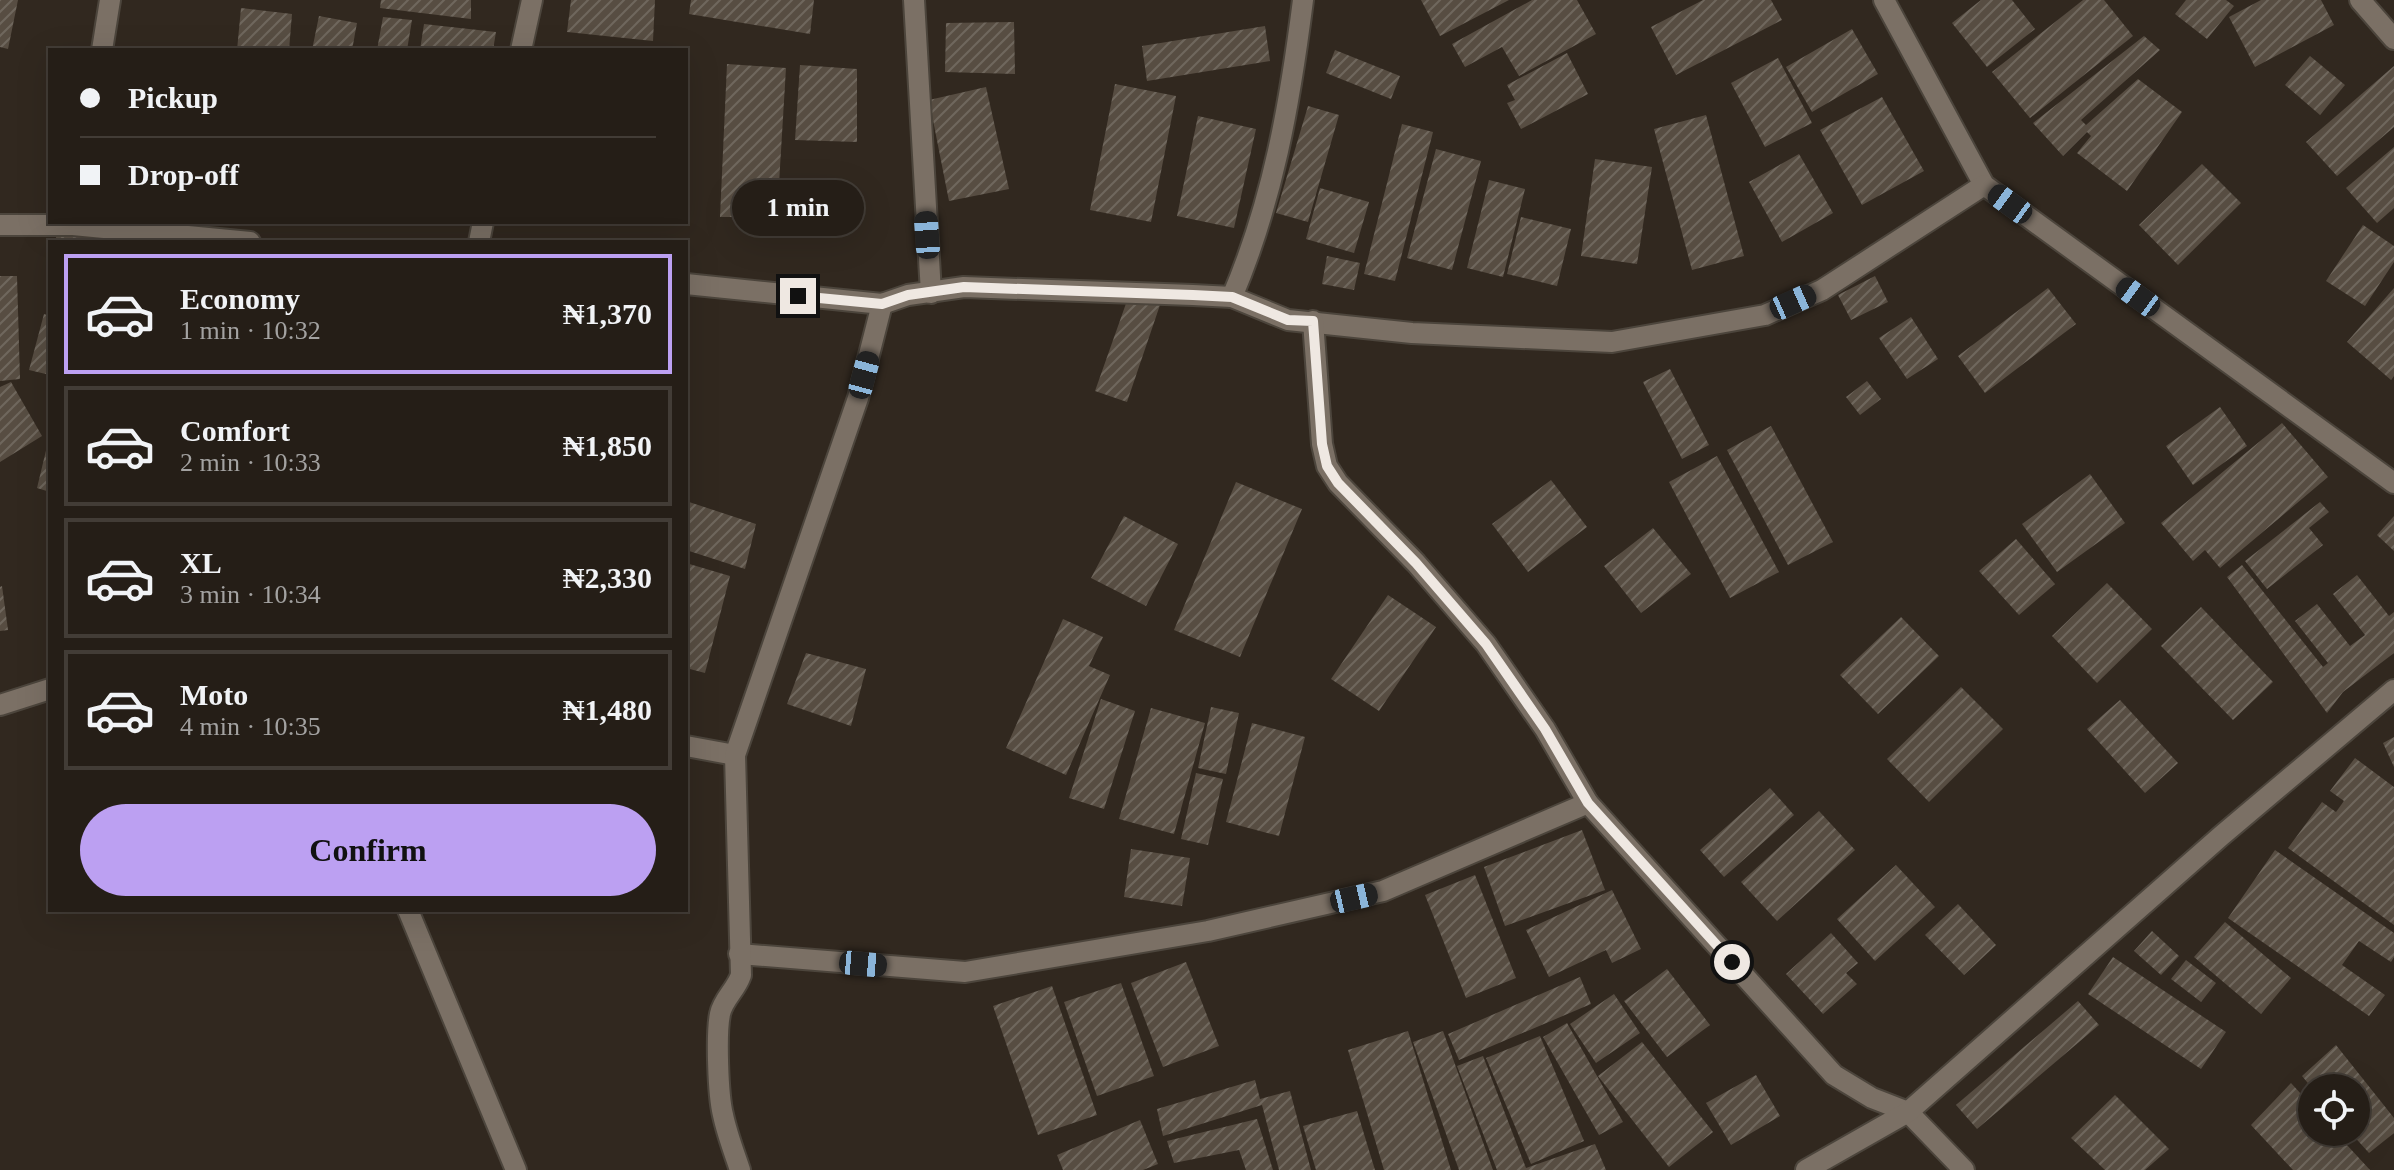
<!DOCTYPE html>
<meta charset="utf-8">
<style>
body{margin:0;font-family:"Times New Roman",serif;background:#312b24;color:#f1f3f6;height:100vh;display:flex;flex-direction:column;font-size:30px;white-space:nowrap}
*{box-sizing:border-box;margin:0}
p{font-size:26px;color:#a3a2a1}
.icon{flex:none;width:44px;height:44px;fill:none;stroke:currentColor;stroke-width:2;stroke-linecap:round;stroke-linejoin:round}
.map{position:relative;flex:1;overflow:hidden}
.details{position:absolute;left:48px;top:240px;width:640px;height:672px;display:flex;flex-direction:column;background:#251e17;border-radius:0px;box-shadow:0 8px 32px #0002,0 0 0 2px #423c36}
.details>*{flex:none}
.banner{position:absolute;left:48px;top:48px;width:640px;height:176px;border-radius:0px;box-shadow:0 8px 32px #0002,0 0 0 2px #423c36;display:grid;align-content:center;height:176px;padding:0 32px;background:#251e17}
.tools{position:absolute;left:2298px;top:1074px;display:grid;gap:16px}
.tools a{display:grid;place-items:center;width:72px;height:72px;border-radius:50%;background:#251e17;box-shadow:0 8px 32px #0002,0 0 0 2px #423c36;font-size:40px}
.end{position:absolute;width:36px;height:36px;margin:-18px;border:10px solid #efe8e2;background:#111;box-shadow:0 0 0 4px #111}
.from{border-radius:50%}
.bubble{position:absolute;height:56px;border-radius:28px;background:#251e17;box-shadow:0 8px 32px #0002,0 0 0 2px #423c36;font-size:26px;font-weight:800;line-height:56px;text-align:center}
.car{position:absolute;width:24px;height:48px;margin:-24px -12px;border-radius:10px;box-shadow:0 0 6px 2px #0007;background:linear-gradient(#222 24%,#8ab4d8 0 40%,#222 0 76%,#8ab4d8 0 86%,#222 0)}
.banner b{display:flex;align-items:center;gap:28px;height:76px;font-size:30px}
.banner b+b{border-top:2px solid #423c36}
.banner i{width:20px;height:20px;background:#f1f3f6}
ul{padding:14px 0 0;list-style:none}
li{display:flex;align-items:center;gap:24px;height:120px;margin:0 16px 12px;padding:0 16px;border:4px solid #423c36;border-radius:0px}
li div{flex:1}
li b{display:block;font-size:30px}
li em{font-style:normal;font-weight:800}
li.active{border-color:#bca0f2}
li>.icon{width:72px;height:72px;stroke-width:1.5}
.button{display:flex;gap:16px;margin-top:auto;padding:16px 32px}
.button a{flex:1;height:92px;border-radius:48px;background:#bca0f2;color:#111;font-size:32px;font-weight:800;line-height:92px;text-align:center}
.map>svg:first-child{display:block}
.building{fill:url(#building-hatch)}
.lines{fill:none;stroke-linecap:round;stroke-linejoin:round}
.minor-casing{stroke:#4c453c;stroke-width:24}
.minor{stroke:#7b7065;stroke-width:20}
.route{stroke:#efe8e2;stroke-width:10}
</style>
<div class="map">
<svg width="2394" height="1170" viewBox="0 0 2394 1170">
<defs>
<pattern id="building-hatch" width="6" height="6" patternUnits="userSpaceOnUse" patternTransform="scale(2)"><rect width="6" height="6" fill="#574d42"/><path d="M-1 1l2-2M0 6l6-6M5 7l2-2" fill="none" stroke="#6f675d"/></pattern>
</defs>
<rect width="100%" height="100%" fill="#31281f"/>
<!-- building -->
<g class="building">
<path d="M0,0H18L8,49L0,47Z"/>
<path d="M381,0H471V19L380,8Z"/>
<path d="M571,0H655L653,41L567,32Z"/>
<path d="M691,0H814L810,34L689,14Z"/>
<path d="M1421,0H1509L1440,36Z"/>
<path d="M1532,0H1577L1596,34L1519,76L1502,47L1465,67L1452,44Z"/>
<path d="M1703,0H1771L1782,20L1676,75L1651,27Z"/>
<path d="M1981,0H2012L2035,29L1987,67L1952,23Z"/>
<path d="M2083,0H2104L2133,36L2030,118L1992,72Z"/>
<path d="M2186,0H2226L2234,6L2207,39L2175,14Z"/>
<path d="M2261,0H2321L2334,25L2255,67L2229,17Z"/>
<path d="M241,8L292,14L289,50H237Z"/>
<path d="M319,16L357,23L352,50H312Z"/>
<path d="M383,17L412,20L407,50H377Z"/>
<path d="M1014,22L1015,74L945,72L946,23Z"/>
<path d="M424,24L496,32L493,50H420Z"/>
<path d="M1265,26L1270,61L1147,81L1142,46Z"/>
<path d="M1852,29L1878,74L1812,112L1786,67Z"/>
<path d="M2144,36L2160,50L2081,120L2086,125L2138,79L2182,112L2127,191L2077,153L2091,136L2087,132L2063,156L2033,123Z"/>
<path d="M1335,50L1400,76L1391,99L1326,73Z"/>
<path d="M1567,53L1588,94L1521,129L1507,103L1515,100L1507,85Z"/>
<path d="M2310,56L2345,85L2320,115L2285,85Z"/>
<path d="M1778,58L1812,123L1765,147L1731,83Z"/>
<path d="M727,64L786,68L777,217H720Z"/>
<path d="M800,65L857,69V142L795,140Z"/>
<path d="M2394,66V127L2337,176L2306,142Z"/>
<path d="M1115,84L1176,96L1151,222L1090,210Z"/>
<path d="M986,87L1009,189L949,201L929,100Z"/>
<path d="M1882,97L1924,171L1862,205L1820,130Z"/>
<path d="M1308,106L1339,115L1308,222L1276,213Z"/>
<path d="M1706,115L1744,256L1692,270L1654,129Z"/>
<path d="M1198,116L1256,129L1234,228L1177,216Z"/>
<path d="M1402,124L1433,132L1395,281L1364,274Z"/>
<path d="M2394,147V208L2377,223L2346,188Z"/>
<path d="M1436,149L1481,161L1452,270L1407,258Z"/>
<path d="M1799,154L1833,213L1782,242L1749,182Z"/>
<path d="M1595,159L1652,167L1637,264L1581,256Z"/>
<path d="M2202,164L2241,203L2178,265L2139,225Z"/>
<path d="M1489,180L1525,189L1503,277L1467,268Z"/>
<path d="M1320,188L1369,202L1354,253L1306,239Z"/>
<path d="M1521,217L1571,229L1557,286L1507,274Z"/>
<path d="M2363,225L2394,246V262L2365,306L2326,281Z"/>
<path d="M57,233L111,240V242H55Z"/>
<path d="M1327,256L1360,263L1354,290L1322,284Z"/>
<path d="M0,276H17L20,379L0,381Z"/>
<path d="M1875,276L1888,302L1851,320L1838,295Z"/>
<path d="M2048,288L2076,324L1985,393L1958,356Z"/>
<path d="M2394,288V376L2391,380L2347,342Z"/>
<path d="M1129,295L1160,305L1127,402L1095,391Z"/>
<path d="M44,314L50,316V375L29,370Z"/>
<path d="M1911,317L1938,359L1907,379L1879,338Z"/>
<path d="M1670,369L1709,445L1682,459L1643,382Z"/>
<path d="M1867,381L1881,399L1860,415L1846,397Z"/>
<path d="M11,382L42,436L0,462V387Z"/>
<path d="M2220,407L2247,446L2193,485L2166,446Z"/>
<path d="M2282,423L2328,477L2220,568L2205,550L2193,561L2161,523Z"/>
<path d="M1771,426L1833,542L1788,565L1727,450Z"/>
<path d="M49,438H50V492L37,488Z"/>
<path d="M1717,456L1779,572L1730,598L1669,482Z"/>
<path d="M2090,474L2125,523L2057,572L2022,524Z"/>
<path d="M1551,480L1587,527L1528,572L1492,524Z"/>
<path d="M1236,482L1302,509L1240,657L1174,630Z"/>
<path d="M686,501L756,524L745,569L686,550Z"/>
<path d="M2320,502L2329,512L2309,528L2323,545L2267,589L2245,561Z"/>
<path d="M1124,516L1178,544L1146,606L1091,578Z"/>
<path d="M2394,516V551L2377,535Z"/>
<path d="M1653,528L1691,574L1641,613L1604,566Z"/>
<path d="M2016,539L2055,584L2019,615L1979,571Z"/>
<path d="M686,563L730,576L705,673L686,668Z"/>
<path d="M2242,565L2323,667L2328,663L2295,621L2317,604L2350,646L2365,635L2333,594L2357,575L2389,616L2394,612V653L2343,692L2327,713L2227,577Z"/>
<path d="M2107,583L2152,629L2097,683L2052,636Z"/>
<path d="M2,586L8,630L0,631V587Z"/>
<path d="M1388,595L1436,627L1379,711L1331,679Z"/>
<path d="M2201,607L2273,682L2233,720L2161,646Z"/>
<path d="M1901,617L1939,656L1878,714L1840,675Z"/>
<path d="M1063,619L1103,637L1089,666L1110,675L1066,775L1006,748Z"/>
<path d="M806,653L866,669L851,726L787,704Z"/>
<path d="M1961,687L2003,729L1929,802L1887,759Z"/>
<path d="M1101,699L1135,711L1104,809L1069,798Z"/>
<path d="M2120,700L2178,763L2145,793L2087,729Z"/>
<path d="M1211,707L1239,713L1226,774L1198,768Z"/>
<path d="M1151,708L1205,723L1174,834L1119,819Z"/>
<path d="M1252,723L1305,737L1279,836L1226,822Z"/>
<path d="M2394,737V767L2383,743Z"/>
<path d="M2355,758L2394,787V925L2288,848L2322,802L2336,812L2344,801L2330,791Z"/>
<path d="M1196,773L1223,779L1208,845L1181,839Z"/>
<path d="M1770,788L1794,815L1724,877L1700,850Z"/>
<path d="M1819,811L1855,850L1777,921L1741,882Z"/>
<path d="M1582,830L1605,890L1505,926L1484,867Z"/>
<path d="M1131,849L1190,858L1182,906L1124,897Z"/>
<path d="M2275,850L2394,933V957L2391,962L2359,941L2342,965L2385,995L2369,1016L2228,918Z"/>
<path d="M1896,865L1935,907L1875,961L1837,919Z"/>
<path d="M1475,875L1516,978L1466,998L1425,895Z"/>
<path d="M1612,890L1641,949L1612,963L1606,950L1549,977L1526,930Z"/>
<path d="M1958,904L1996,945L1964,975L1925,935Z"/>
<path d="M2225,922L2291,978L2261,1014L2194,957Z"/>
<path d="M2152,931L2179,956L2161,975L2134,951Z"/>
<path d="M1831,933L1858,963L1846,973L1857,984L1823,1014L1786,974Z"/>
<path d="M2113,957L2226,1032L2201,1069L2088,994Z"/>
<path d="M2186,960L2216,983L2201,1002L2171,979Z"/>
<path d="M1186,962L1219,1046L1163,1067L1131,983Z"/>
<path d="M1667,969L1710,1025L1667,1057L1624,1001Z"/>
<path d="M1580,977L1591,1004L1459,1060L1448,1034Z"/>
<path d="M1121,983L1154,1076L1097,1096L1064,1002Z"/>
<path d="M1052,986L1097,1115L1038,1135L993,1006Z"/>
<path d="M1614,994L1640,1033L1596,1063L1570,1024Z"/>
<path d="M2078,1001L2099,1025L1977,1129L1956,1105Z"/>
<path d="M1567,1023L1623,1122L1599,1135L1543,1037Z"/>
<path d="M1408,1031L1451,1170H1384L1348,1050Z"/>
<path d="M1443,1031L1493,1170H1459L1413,1042Z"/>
<path d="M1540,1036L1584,1141L1531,1164L1486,1058Z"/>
<path d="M1642,1042L1713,1132L1669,1167L1598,1076Z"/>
<path d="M2336,1045L2394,1118V1133L2369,1153L2350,1132H2356V1088H2312L2302,1076Z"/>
<path d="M1483,1056L1526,1168L1595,1144L1606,1170H1497L1457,1066Z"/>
<path d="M1756,1075L1780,1116L1731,1145L1706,1103Z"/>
<path d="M1255,1080L1260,1099L1290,1091L1311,1170H1279L1262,1105L1163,1136L1157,1109Z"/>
<path d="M2291,1083L2312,1106V1132H2335L2370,1170H2293L2251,1125Z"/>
<path d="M2115,1095L2169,1149L2145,1170H2105L2071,1138Z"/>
<path d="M1357,1111L1375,1170H1316L1303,1126Z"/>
<path d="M1257,1119L1273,1170H1246L1239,1150L1174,1163L1167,1141Z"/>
<path d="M1140,1120L1158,1164L1143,1170H1063L1057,1155Z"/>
</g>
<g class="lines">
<defs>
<g id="minor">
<path d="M914,0L931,293"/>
<path d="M1884,0L1984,185L2394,483"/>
<path d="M2360,0L2394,39"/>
<path d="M102,50L110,0"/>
<path d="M521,50L532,0"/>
<path d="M0,225H73L250,242"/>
<path d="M479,242L483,222"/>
<path d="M686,284L882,304L908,295L964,287L1193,295L1232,297L1288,320L1412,333L1612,342L1765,315L1822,290L1984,185"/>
<path d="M1232,297C1273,201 1290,103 1303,0"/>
<path d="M1313,321L1322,444L1327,466L1338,483L1416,563L1486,644L1545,729L1588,803L1834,1075L1872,1098L1908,1112L1964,1170"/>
<path d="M0,705L50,689"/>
<path d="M686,746L735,755"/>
<path d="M408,910L516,1170"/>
<path d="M739,954L965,972L1208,931L1383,891L1588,803"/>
<path d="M740,1170C734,1152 727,1134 723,1115C718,1095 716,1034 720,1014C723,999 736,990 741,975L735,755L858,398L882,304"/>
<path d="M1806,1170L1908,1112L2221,836L2394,690"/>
</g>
</defs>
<!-- minor casing -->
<use href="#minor" class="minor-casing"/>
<!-- minor -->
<use href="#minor" class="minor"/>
</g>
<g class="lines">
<!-- route -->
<path class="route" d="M798,296L882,304L908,295L964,287L1193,295L1232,297L1288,320L1313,321L1322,444L1327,466L1338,483L1416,563L1486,644L1545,729L1588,803L1732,962"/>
</g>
</svg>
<div class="tools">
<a><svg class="icon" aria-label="locate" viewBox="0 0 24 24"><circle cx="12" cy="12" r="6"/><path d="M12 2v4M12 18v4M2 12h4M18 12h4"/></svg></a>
</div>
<i class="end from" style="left:1732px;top:962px"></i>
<i class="end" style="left:798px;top:296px"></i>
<div class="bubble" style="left:732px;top:180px;width:132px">1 min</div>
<i class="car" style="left:2010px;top:204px;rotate:306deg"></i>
<i class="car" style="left:927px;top:235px;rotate:356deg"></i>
<i class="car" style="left:2138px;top:297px;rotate:306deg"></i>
<i class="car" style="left:1793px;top:302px;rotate:66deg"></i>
<i class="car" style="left:864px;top:375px;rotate:15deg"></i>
<i class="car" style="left:1354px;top:898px;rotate:77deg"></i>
<i class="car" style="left:863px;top:964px;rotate:95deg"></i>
<div class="banner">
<b><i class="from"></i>Pickup</b>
<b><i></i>Drop-off</b>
</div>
<section class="details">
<ul>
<li class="active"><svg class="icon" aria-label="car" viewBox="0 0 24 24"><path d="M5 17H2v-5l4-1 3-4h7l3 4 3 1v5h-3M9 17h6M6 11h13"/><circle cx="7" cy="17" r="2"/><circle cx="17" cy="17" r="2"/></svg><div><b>Economy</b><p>1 min · 10:32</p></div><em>₦1,370</em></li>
<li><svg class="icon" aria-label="car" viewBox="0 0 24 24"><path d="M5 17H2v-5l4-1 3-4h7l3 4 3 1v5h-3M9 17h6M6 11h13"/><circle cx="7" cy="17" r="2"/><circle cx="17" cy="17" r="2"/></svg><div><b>Comfort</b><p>2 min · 10:33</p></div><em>₦1,850</em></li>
<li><svg class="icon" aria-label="car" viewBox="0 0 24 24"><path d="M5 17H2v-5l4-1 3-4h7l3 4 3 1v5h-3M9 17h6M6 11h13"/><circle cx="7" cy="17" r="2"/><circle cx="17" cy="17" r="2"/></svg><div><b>XL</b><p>3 min · 10:34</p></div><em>₦2,330</em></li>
<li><svg class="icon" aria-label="car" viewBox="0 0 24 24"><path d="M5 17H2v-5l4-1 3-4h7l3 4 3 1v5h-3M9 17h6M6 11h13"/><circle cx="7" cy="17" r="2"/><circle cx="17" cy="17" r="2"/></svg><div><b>Moto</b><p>4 min · 10:35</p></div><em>₦1,480</em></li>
</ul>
<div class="button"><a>Confirm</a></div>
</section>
</div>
